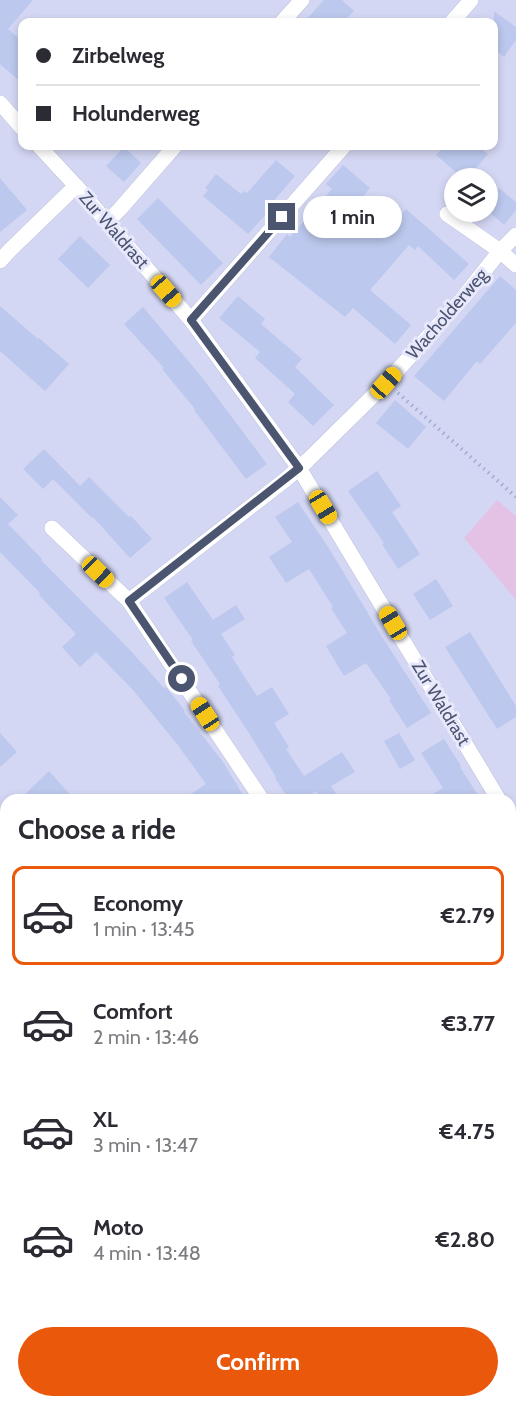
<!DOCTYPE html>
<meta charset="utf-8">
<style>
body{margin:0;font-family:Cabin,sans-serif;background:#f2f2f3;color:#2b2b33;height:100vh;display:flex;flex-direction:column;font-size:22px;white-space:nowrap}
*{box-sizing:border-box;margin:0}
p{font-size:20px;color:#7c7c81}
.icon{flex:none;width:33px;height:33px;fill:none;stroke:currentColor;stroke-width:2;stroke-linecap:round;stroke-linejoin:round}
.map{position:relative;flex:1;overflow:hidden}
.drawer{position:absolute;left:0px;top:794px;width:516px;height:614px;display:flex;flex-direction:column;background:#fff;border-radius:18px 18px 0 0;box-shadow:0 3px 9px #0003}
.drawer>*{flex:none}
.hud{position:absolute;left:18px;top:18px;width:480px;height:132px;border-radius:12px;box-shadow:0 3px 9px #0003;display:grid;align-content:center;height:132px;padding:0 18px;background:#fff}
.tools{position:absolute;left:444px;top:168px;display:grid;gap:12px}
.tools a{display:grid;place-items:center;width:54px;height:54px;border-radius:50%;background:#fff;box-shadow:0 3px 9px #0003;font-size:30px}
.end{position:absolute;width:27px;height:27px;margin:-14px;border:8px solid #4b556f;background:#fff;box-shadow:0 0 0 3px #fff}
.from{border-radius:50%}
.bubble{position:absolute;height:42px;border-radius:21px;background:#fff;box-shadow:0 3px 9px #0003;font-size:20px;font-weight:700;line-height:42px;text-align:center}
.car{position:absolute;width:18px;height:36px;margin:-18px -9px;border-radius:8px;box-shadow:0 0 4px 2px #0007;background:linear-gradient(#f5c518 24%,#345 0 40%,#f5c518 0 76%,#345 0 86%,#f5c518 0)}
.hud b{display:flex;align-items:center;gap:21px;height:57px;font-size:22px}
.hud b+b{border-top:2px solid #e1e1e2}
.hud i{width:15px;height:15px;background:#2b2b33}
ul{padding:0;list-style:none}
li{display:flex;align-items:center;gap:18px;height:99px;margin:0 12px 9px;padding:0 6px;border:3px solid transparent;border-radius:12px}
li div{flex:1}
li b{display:block;font-size:22px}
li em{font-style:normal;font-weight:700}
li.on{border-color:#ea580c}
li>.icon{width:54px;height:54px;stroke-width:1.5}
h2{padding:0 18px;font-size:27px;line-height:72px}
.cta{display:flex;gap:12px;margin-top:auto;padding:12px 18px}
.cta a{flex:1;height:69px;border-radius:36px;background:#ea580c;color:#fff;font-size:24px;font-weight:700;line-height:69px;text-align:center}
.map>svg:first-child{display:block}
.residential{fill:#d4d7f3;fill-rule:evenodd}
.green{fill:#e4c2e6}
.building{fill:#bcc8ed}
.lines{fill:none;stroke-linecap:round;stroke-linejoin:round}
.minor-casing{stroke:#bdc1da;stroke-width:16}
.path{stroke:#a0acd1;stroke-width:4;stroke-dasharray:1.5 4.5;stroke-linecap:butt}
.minor{stroke:#fff;stroke-width:15}
.route{stroke:#4b556f;stroke-width:8}
.labels{text-anchor:middle;dominant-baseline:central;stroke-width:6;stroke-linejoin:round;paint-order:stroke}
.street-label{font-size:18px;fill:#4b556f;stroke:#e8e8fd}
</style>
<div class="map">
<svg width="516" height="1406" viewBox="0 0 516 1406">
<rect width="100%" height="100%" fill="#e2e3fa"/>
<!-- residential -->
<path class="residential" d="M0,0H516V908L510,911V800H6V941L0,935ZM22,22H494V146H22ZM454,178H488V212H454Z"/>
<!-- green -->
<g class="green">
<path d="M497,500L516,516V600L464,538Z"/>
<path d="M516,908V1406H0V935L6,941V1401H510V911Z"/>
</g>
<!-- building -->
<g class="building">
<path d="M0,0H33L8,29L22,41V83L0,64Z"/>
<path d="M324,0H342L354,11L343,22H304Z"/>
<path d="M494,11L516,27V40L504,57L494,49Z"/>
<path d="M444,146H478L488,154L468,178H463L436,155Z"/>
<path d="M124,147L141,163L124,182L106,166Z"/>
<path d="M276,160L295,176L266,210L268,212L248,234L203,196L208,190L205,188L216,174L241,194L244,191L247,193Z"/>
<path d="M343,165L370,188L350,212L381,238L406,209L469,264L454,280L418,246L415,250L409,245L370,290L411,325L395,344L353,308L345,317L269,257L287,234L290,237L332,189L326,184Z"/>
<path d="M0,178L27,210L0,232Z"/>
<path d="M499,188L516,202V210L504,225L488,211V201Z"/>
<path d="M158,198L223,263L201,285L137,219Z"/>
<path d="M80,236L110,265L88,288L58,259Z"/>
<path d="M500,276L516,290V323L480,364L477,361L444,401L414,376Z"/>
<path d="M238,296L265,319L261,324L302,359L295,367L334,405L313,426L288,402L295,394L255,358L260,352L219,318Z"/>
<path d="M0,306L38,339L39,338L69,364L45,391L0,351Z"/>
<path d="M143,307L201,376L267,464L246,479L194,410L195,409L162,369L164,368L124,324Z"/>
<path d="M395,400L426,427L408,449L376,423Z"/>
<path d="M44,449L80,486L89,477L129,517L131,516L152,539L130,558L93,517L92,518L53,479L43,489L23,469Z"/>
<path d="M377,471L401,506L392,512L420,554L398,569L382,544L384,543L348,491Z"/>
<path d="M0,497L18,515L8,524L42,559L41,560L130,650L164,688L166,687L185,711L184,712L223,762L246,800H182L206,784L177,744L133,690L96,652L80,667L62,647L76,634L39,595L40,593L0,552Z"/>
<path d="M298,502L330,550L381,635L431,713L407,728L389,700L391,699L366,663L344,676L326,646L347,633L331,608L333,607L309,569L286,583L269,557L292,542L275,517Z"/>
<path d="M436,579L453,606L430,620L413,594Z"/>
<path d="M187,582L213,620L236,605L245,619L221,634L235,655L232,657L257,696L272,687L289,714L274,723L289,747L286,749L304,776L342,752L355,772L331,786L340,800H322L316,791L303,800H289L275,778L276,777L249,733L218,686L220,684L191,641L193,640L164,598Z"/>
<path d="M470,632L516,706V717L497,729L445,647Z"/>
<path d="M0,733L17,752L0,767Z"/>
<path d="M399,733L415,760L400,769L384,741Z"/>
<path d="M444,739L461,766L460,767L481,800H422L443,788L421,753Z"/>
<path d="M49,771L75,800H19Z"/>
</g>
<g class="lines">
<defs>
<g id="minor">
<path d="M282,22L302,0"/>
<path d="M452,22L471,0"/>
<path d="M0,103L22,128"/>
<path d="M39,146L76,186L191,320L299,468L499,800"/>
<path d="M447,214L500,251L516,265"/>
<path d="M107,222L120,209L175,146"/>
<path d="M0,261L9,251L76,186"/>
<path d="M191,320L344,146"/>
<path d="M52,528L129,601"/>
<path d="M262,800L129,601L285,480L308,460L386,383L462,299L500,251L516,235"/>
<path d="M510,817L516,827"/>
<path d="M0,888L6,895"/>
</g>
</defs>
<!-- minor casing -->
<use href="#minor" class="minor-casing"/>
<!-- path -->
<path class="path" d="M398,393L516,497"/>
<!-- minor -->
<use href="#minor" class="minor"/>
</g>
<g class="lines">
<!-- route -->
<path class="route" d="M182,679L129,601L299,468L191,320L282,217"/>
</g>
<g class="labels">
<!-- street labels -->
<g class="street-label">
<text transform="translate(114 230) rotate(49)">Zur Waldrast</text>
<text transform="translate(447 314) rotate(-49)">Wacholderweg</text>
<text transform="translate(441 703) rotate(59)">Zur Waldrast</text>
</g>
</g>
</svg>
<div class="tools">
<a><svg class="icon" aria-label="layers" viewBox="0 0 24 24"><path d="M12 4l9 5-9 5-9-5zM3 14l9 5 9-5"/></svg></a>
</div>
<i class="end from" style="left:182px;top:679px"></i>
<i class="end" style="left:282px;top:217px"></i>
<div class="bubble" style="left:303px;top:196px;width:99px">1 min</div>
<i class="car" style="left:166px;top:291px;rotate:139deg"></i>
<i class="car" style="left:386px;top:383px;rotate:42deg"></i>
<i class="car" style="left:323px;top:507px;rotate:149deg"></i>
<i class="car" style="left:98px;top:572px;rotate:134deg"></i>
<i class="car" style="left:393px;top:623px;rotate:329deg"></i>
<i class="car" style="left:205px;top:714px;rotate:327deg"></i>
<div class="hud">
<b><i class="from"></i>Zirbelweg</b>
<b><i></i>Holunderweg</b>
</div>
<section class="drawer">
<h2>Choose a ride</h2>
<ul>
<li class="on"><svg class="icon" aria-label="car" viewBox="0 0 24 24"><path d="M5 17H2v-5l4-1 3-4h7l3 4 3 1v5h-3M9 17h6M6 11h13"/><circle cx="7" cy="17" r="2"/><circle cx="17" cy="17" r="2"/></svg><div><b>Economy</b><p>1 min · 13:45</p></div><em>€2.79</em></li>
<li><svg class="icon" aria-label="car" viewBox="0 0 24 24"><path d="M5 17H2v-5l4-1 3-4h7l3 4 3 1v5h-3M9 17h6M6 11h13"/><circle cx="7" cy="17" r="2"/><circle cx="17" cy="17" r="2"/></svg><div><b>Comfort</b><p>2 min · 13:46</p></div><em>€3.77</em></li>
<li><svg class="icon" aria-label="car" viewBox="0 0 24 24"><path d="M5 17H2v-5l4-1 3-4h7l3 4 3 1v5h-3M9 17h6M6 11h13"/><circle cx="7" cy="17" r="2"/><circle cx="17" cy="17" r="2"/></svg><div><b>XL</b><p>3 min · 13:47</p></div><em>€4.75</em></li>
<li><svg class="icon" aria-label="car" viewBox="0 0 24 24"><path d="M5 17H2v-5l4-1 3-4h7l3 4 3 1v5h-3M9 17h6M6 11h13"/><circle cx="7" cy="17" r="2"/><circle cx="17" cy="17" r="2"/></svg><div><b>Moto</b><p>4 min · 13:48</p></div><em>€2.80</em></li>
</ul>
<div class="cta"><a>Confirm</a></div>
</section>
</div>
